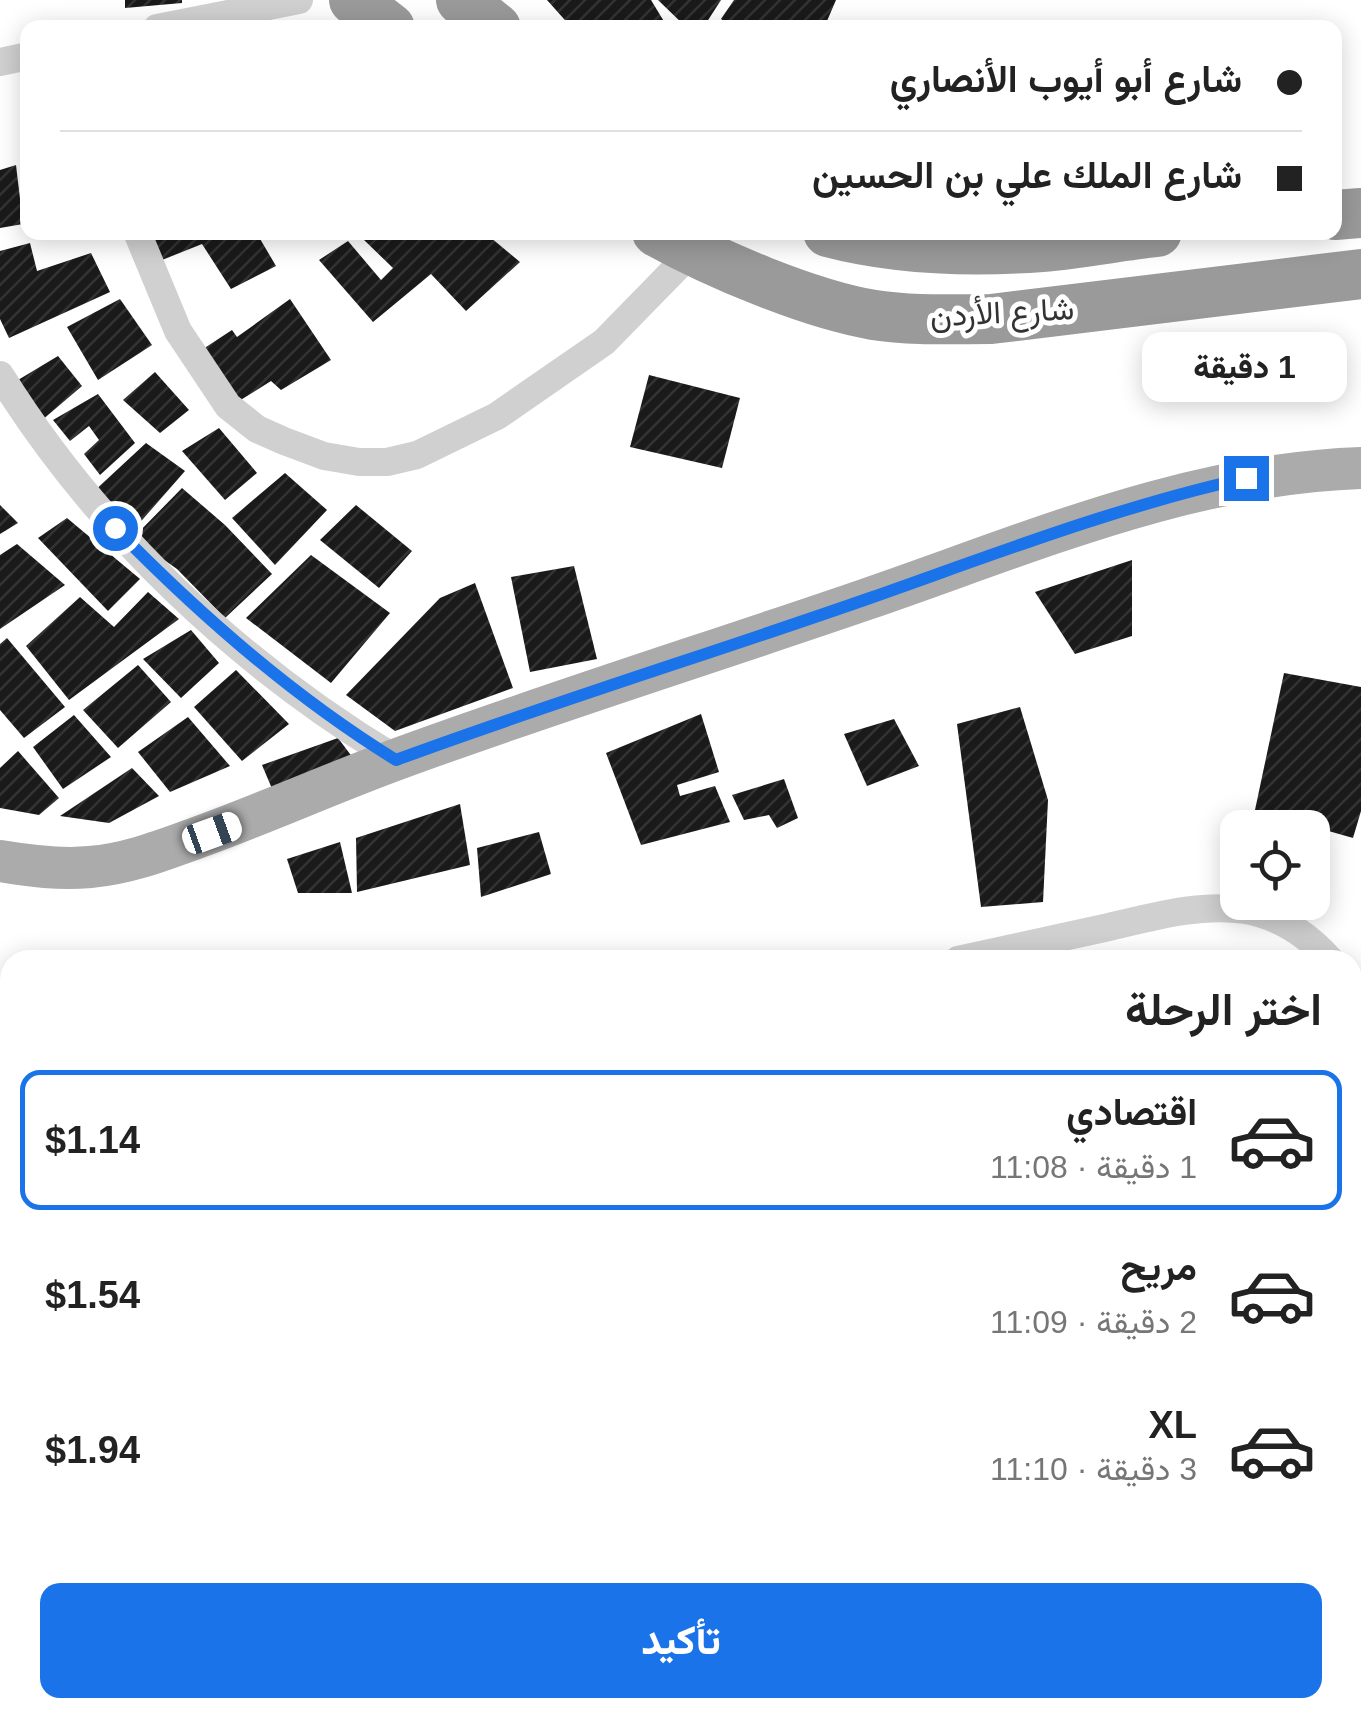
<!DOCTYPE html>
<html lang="ar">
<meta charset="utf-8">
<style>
body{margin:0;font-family:Helvetica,Vazirmatn,sans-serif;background:#f6f6f6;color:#222;direction:rtl;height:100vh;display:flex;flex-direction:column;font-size:38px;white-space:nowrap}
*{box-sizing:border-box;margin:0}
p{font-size:32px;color:#767676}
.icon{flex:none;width:55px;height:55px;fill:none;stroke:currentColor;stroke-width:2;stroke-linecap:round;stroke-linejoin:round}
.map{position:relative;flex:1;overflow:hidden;direction:ltr}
.drawer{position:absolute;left:0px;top:950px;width:1362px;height:768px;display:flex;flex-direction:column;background:#fff;border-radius:30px 30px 0 0;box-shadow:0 5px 25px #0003;direction:rtl}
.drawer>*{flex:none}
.guide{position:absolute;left:20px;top:20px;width:1322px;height:220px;border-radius:20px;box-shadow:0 5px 25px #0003;direction:rtl;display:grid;align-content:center;height:220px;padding:0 40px;background:#fff}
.buttons{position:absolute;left:1220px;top:810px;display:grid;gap:20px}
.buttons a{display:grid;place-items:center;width:110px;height:110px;border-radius:20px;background:#fff;box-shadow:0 5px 25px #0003;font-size:50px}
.end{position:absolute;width:45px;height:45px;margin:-22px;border:12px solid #1a73e8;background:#fff;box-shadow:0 0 0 5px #fff}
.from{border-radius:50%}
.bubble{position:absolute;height:70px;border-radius:20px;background:#fff;box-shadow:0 5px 25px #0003;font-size:32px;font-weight:800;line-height:70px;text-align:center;direction:rtl}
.car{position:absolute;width:30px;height:60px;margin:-30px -15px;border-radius:12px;box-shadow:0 0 8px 2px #0007;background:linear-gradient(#fff 24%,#345 0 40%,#fff 0 76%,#345 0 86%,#fff 0)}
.guide b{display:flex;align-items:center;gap:35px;height:95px;font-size:38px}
.guide b+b{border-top:2px solid #e0e0e0}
.guide i{width:25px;height:25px;background:#222}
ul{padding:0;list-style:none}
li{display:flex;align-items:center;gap:30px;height:140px;margin:0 20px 15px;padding:0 20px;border:5px solid transparent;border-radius:20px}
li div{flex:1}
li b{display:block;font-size:38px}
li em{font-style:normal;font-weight:800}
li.selected{border-color:#1a73e8}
li>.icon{width:90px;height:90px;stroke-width:1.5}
h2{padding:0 40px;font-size:45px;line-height:120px}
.cta{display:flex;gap:20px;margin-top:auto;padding:20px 40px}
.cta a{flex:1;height:115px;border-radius:20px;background:#1a73e8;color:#fff;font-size:40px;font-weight:800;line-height:115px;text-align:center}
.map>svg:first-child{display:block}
.building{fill:url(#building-hatch)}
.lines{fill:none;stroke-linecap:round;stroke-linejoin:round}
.path{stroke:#cdcdcd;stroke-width:6;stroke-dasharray:5 5;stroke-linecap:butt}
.street{stroke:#d0d0d0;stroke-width:28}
.primary{stroke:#ababab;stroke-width:42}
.highway{stroke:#9a9a9a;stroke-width:50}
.route{stroke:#1a73e8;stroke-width:12}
.labels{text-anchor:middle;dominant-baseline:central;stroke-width:10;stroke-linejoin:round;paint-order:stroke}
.street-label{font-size:32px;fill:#333;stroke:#fff}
</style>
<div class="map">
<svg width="1361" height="1717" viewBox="0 0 1361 1717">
<defs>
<pattern id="building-hatch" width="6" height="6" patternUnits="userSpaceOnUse" patternTransform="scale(2.5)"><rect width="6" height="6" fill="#1a1a1a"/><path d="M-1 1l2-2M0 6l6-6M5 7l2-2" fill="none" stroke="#333"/></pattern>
</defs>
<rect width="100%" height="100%" fill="#fff"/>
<!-- building -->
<g class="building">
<path d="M125,0H182V3L125,8Z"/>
<path d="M547,0H651L668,28H572Z"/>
<path d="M658,0H721L703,28H687Z"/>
<path d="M734,0H836L824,28H784L769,21L764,28H734L721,19Z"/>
<path d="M16,165L23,224L0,228V170Z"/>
<path d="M146,232H256L276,266L231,289L202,244L157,262Z"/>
<path d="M371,232H484L520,262L466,311L431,274L373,322L319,260L348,241L381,280L393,268L363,239Z"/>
<path d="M30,243L37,271L91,253L110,292L9,338L0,319V251Z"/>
<path d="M120,299L152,345L98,380L67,327Z"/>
<path d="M290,299L331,360L281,390L271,381L239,401L203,349L232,330L237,337Z"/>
<path d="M58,356L82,386L41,421L13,383Z"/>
<path d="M155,372L189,410L160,433L123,400Z"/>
<path d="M649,375L740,398L722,468L630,447Z"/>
<path d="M98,394L135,443L100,475L84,454L99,440L89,426L70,441L53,420Z"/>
<path d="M219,428L257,473L225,500L182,451Z"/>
<path d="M146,443L185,471L136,527L92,493Z"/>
<path d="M285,473L327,510L275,565L232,518Z"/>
<path d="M182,488L225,525L272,574L225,618L177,569L133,538Z"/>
<path d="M0,505L18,523L0,534Z"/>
<path d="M356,505L412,551L379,588L320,540Z"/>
<path d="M67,518L140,579L108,611L38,538Z"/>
<path d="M17,544L65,585L0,629V555Z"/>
<path d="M311,555L390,613L331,683L246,618Z"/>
<path d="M1132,560V636L1075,654L1035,592Z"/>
<path d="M574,566L597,659L530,672L511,577Z"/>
<path d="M475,583L513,688L395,731L346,695L440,598Z"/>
<path d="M148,592L179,619L69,700L26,646L80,597L114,627Z"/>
<path d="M191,630L219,663L181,698L143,659Z"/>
<path d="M7,638L65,707L24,738L0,710V644Z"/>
<path d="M138,665L171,702L118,748L83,710Z"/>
<path d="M236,670L289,724L242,761L194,707Z"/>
<path d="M1284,673L1361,687V811L1353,838L1255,810Z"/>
<path d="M1020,707L1048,800L1043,902L981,907L957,724Z"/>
<path d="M701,714L719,772L677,785L680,796L715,786L730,822L641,845L606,753Z"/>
<path d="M74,715L111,757L63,789L33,747Z"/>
<path d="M188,717L230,766L170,792L138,752Z"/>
<path d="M894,719L919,766L867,786L844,734Z"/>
<path d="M338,738L353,758L273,791L262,765Z"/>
<path d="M18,751L59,798L39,815L0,808V768Z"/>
<path d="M132,768L159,796L109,823L60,816Z"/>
<path d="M784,779L798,818L777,828L769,815L744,820L732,795Z"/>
<path d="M460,804L470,865L357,892L356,838Z"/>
<path d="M539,832L551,874L481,897L477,848Z"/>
<path d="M340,842L352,893H298L287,859Z"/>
<path d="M1361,1505V1603L1358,1604L1352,1579V1507Z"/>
<path d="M1352,1644H1361V1673L1352,1674Z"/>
<path d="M1352,1690H1361V1717H1232L1231,1708H1352Z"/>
<path d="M667,1708H885V1709L853,1717H635Z"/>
</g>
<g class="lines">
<!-- path -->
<g class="path">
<path d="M0,1269L10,1267"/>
<path d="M0,1404L10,1400"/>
<path d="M1218,1708L1220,1717"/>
<path d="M1100,1717L1105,1708"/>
</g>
<!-- street -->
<g class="street">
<path d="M157,28L299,0"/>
<path d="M0,62L28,56"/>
<path d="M137,232L178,331L228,406L257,429L284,441L324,456L359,462H387L417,455L497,416L604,342L692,252"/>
<path d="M0,375C97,531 239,665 396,759"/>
<path d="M958,960C1008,949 1059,938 1109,927C1152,917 1201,903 1245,910C1279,916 1307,934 1330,960"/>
<path d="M1352,992L1361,1007"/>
<path d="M0,1116L10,1122"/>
<path d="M1352,1630L1361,1628"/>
<path d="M948,1717L989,1708"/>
</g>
<!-- primary -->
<path class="primary" d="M0,861C30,866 60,870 90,867C128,864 163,850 199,837C268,812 334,782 403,757C556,701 713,652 867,599C1030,543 1187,474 1361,468"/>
<!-- highway -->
<g class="highway">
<path d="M354,0L390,28"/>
<path d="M461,0L496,28"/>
<path d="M1335,215L1361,213"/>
<path d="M657,232C715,264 809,304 874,315C912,321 952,319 991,319L1361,274"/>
<path d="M828,232C896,250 972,252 1042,247C1081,244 1119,236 1157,232"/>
</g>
</g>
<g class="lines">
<!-- route -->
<path class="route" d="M115,528C200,615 292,696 396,760C553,702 713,653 870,598C995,554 1116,507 1246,478"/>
</g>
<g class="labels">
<!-- street labels -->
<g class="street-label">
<text transform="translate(1002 312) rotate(-3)">شارع الأردن</text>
</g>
</g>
</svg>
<div class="buttons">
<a><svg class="icon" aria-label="locate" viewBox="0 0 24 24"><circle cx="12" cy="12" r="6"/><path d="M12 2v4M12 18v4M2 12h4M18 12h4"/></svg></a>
</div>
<i class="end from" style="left:115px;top:528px"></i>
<i class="end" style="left:1246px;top:478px"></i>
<div class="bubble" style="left:1142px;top:332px;width:205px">1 دقيقة</div>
<i class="car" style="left:212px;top:833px;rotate:70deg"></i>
<div class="guide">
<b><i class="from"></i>شارع أبو أيوب الأنصاري</b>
<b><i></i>شارع الملك علي بن الحسين</b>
</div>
<section class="drawer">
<h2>اختر الرحلة</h2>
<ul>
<li class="selected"><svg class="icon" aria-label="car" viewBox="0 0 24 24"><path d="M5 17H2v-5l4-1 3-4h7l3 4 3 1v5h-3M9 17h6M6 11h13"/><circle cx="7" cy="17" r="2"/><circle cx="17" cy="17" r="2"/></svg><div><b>اقتصادي</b><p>1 دقيقة · 11:08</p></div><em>$1.14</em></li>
<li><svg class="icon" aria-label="car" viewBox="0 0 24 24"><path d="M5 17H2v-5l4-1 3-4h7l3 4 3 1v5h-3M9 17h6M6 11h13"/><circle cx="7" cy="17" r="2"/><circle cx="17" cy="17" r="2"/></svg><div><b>مريح</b><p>2 دقيقة · 11:09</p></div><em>$1.54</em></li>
<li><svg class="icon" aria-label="car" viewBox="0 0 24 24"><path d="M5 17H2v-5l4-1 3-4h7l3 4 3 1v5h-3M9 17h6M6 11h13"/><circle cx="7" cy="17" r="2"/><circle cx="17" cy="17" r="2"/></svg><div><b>XL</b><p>3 دقيقة · 11:10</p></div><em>$1.94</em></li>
</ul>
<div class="cta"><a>تأكيد</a></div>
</section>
</div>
